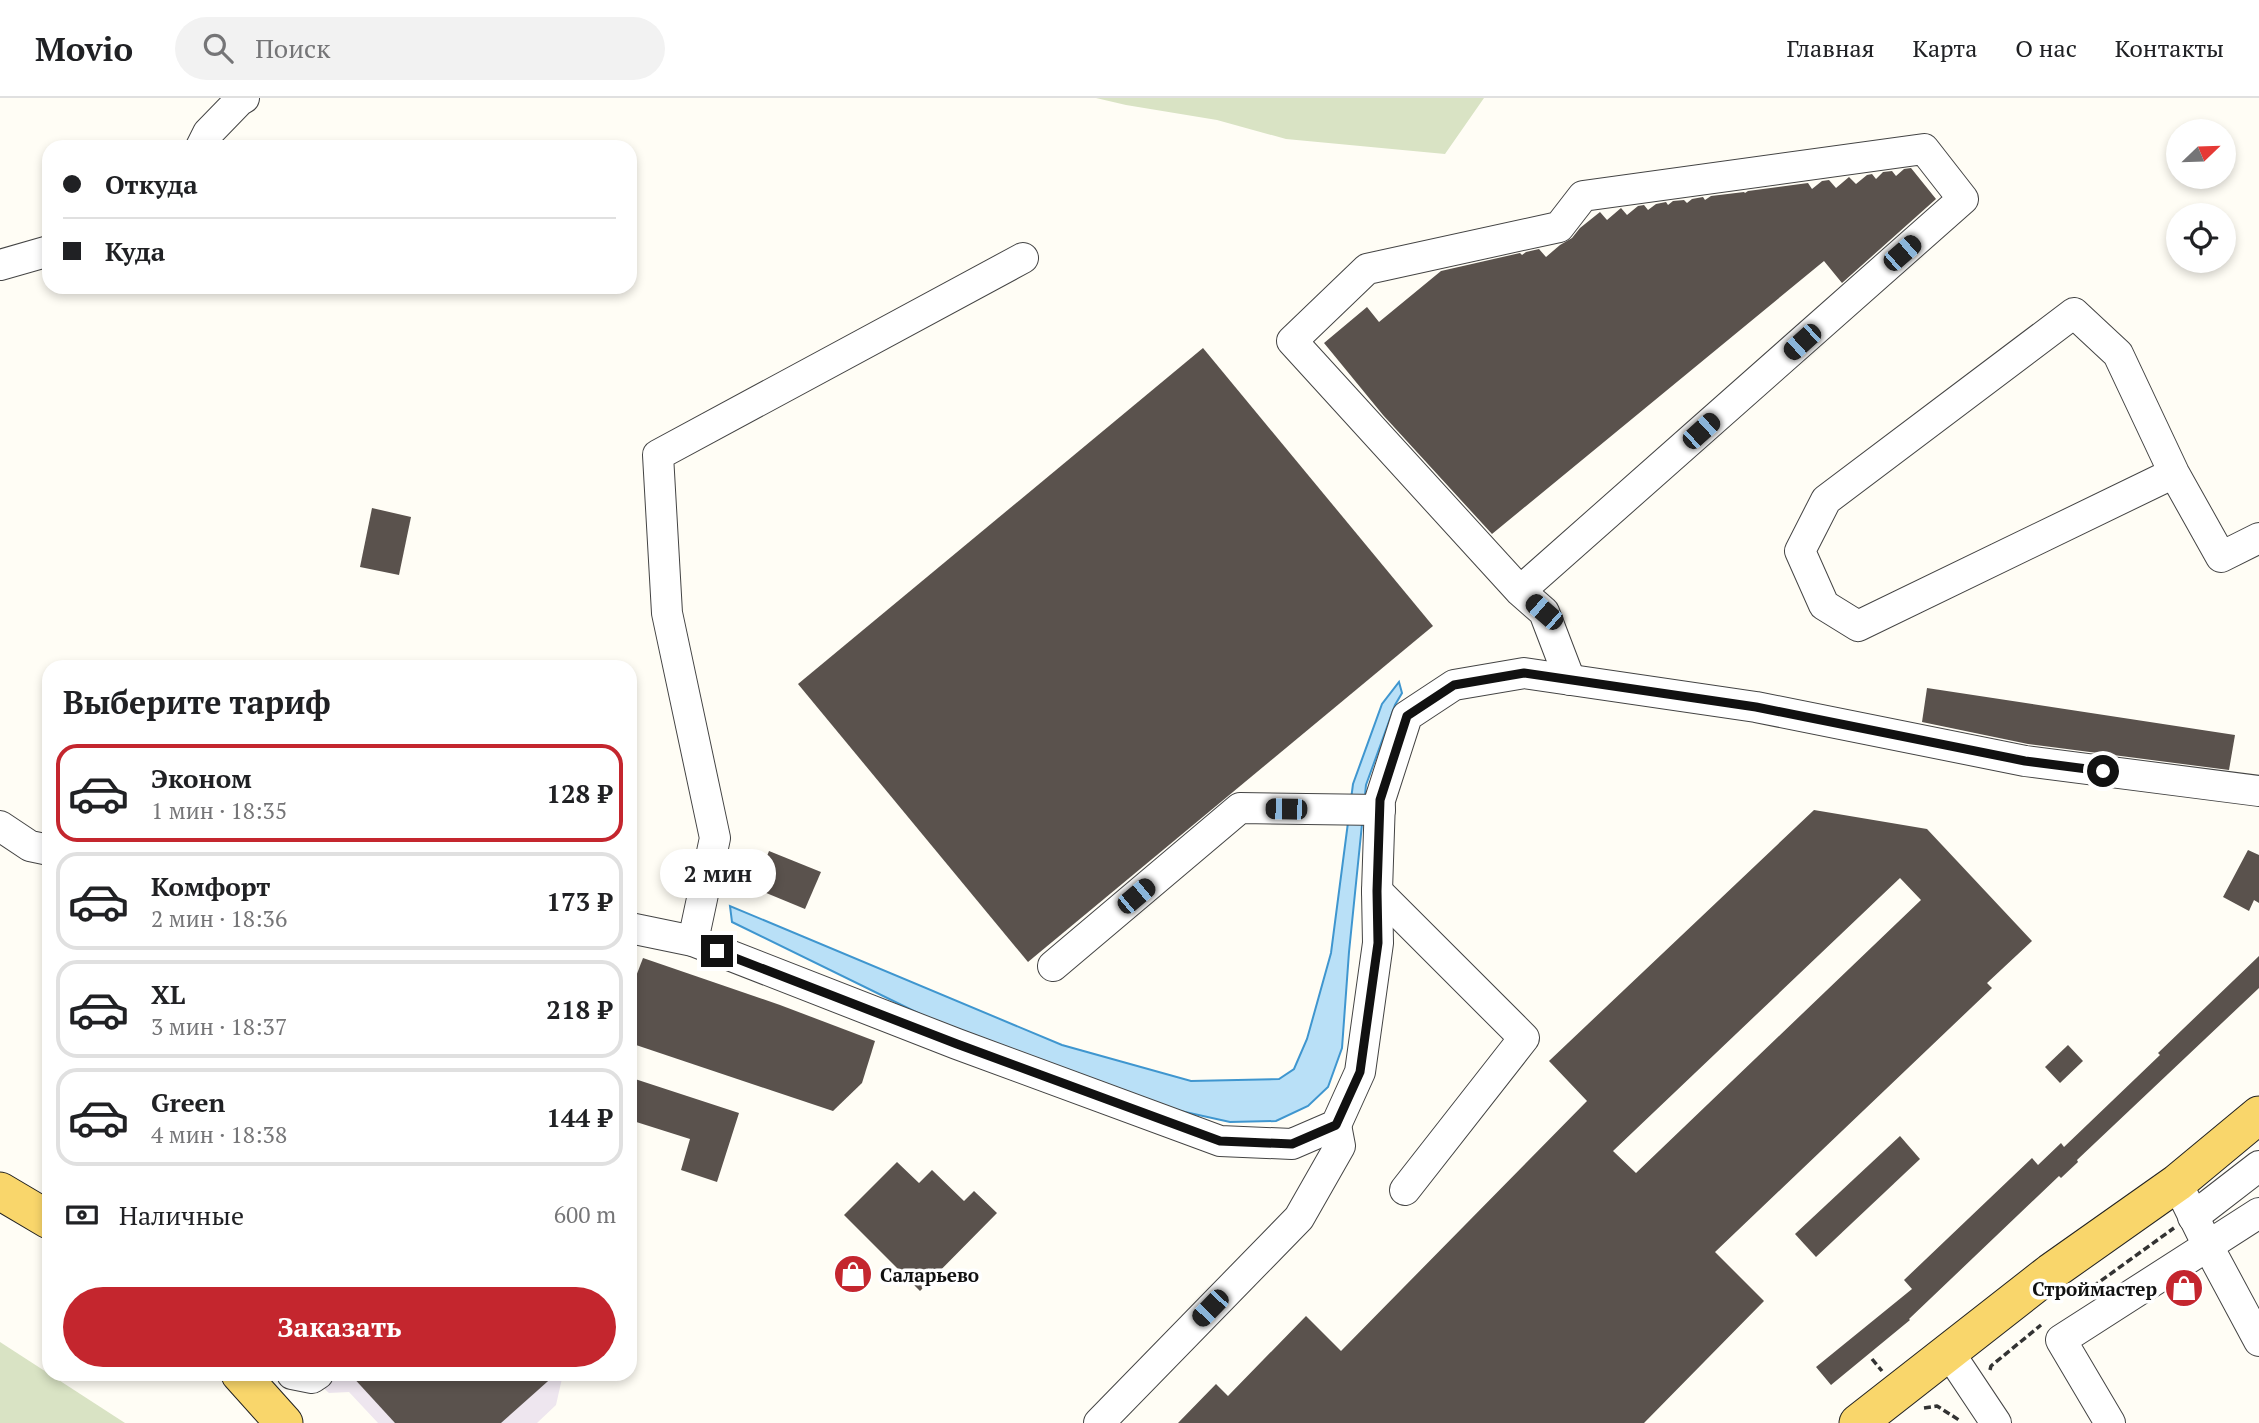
<!DOCTYPE html>
<html lang="ru">
<meta charset="utf-8">
<style>
body{margin:0;font-family:"PT Serif",serif;background:#f2f2f2;color:#202124;height:100vh;display:flex;flex-direction:column;font-size:26px;white-space:nowrap}
*{box-sizing:border-box;margin:0}
p{font-size:23px;color:#757577}
.icon{flex:none;width:38px;height:38px;fill:none;stroke:currentColor;stroke-width:2;stroke-linecap:round;stroke-linejoin:round}
.map{position:relative;flex:1;overflow:hidden}
.details{position:absolute;left:42px;top:562px;width:595px;height:721px;display:flex;flex-direction:column;background:#fff;border-radius:21px;box-shadow:0 4px 10px #0003}
.details>*{flex:none}
.banner{position:absolute;left:42px;top:42px;width:595px;height:154px;border-radius:21px;box-shadow:0 4px 10px #0003;display:grid;align-content:center;height:154px;padding:0 21px;background:#fff}
.needle{width:46px;rotate:67deg}
.tools{position:absolute;left:2166px;top:21px;display:grid;gap:14px}
.tools a{display:grid;place-items:center;width:70px;height:70px;border-radius:50%;background:#fff;box-shadow:0 4px 10px #0003;font-size:35px}
.end{position:absolute;width:32px;height:32px;margin:-16px;border:9px solid #111;background:#fff;box-shadow:0 0 0 4px #fff}
.from{border-radius:50%}
.bubble{position:absolute;height:49px;border-radius:24px;background:#fff;box-shadow:0 4px 10px #0003;font-size:23px;font-weight:700;line-height:49px;text-align:center}
.car{position:absolute;width:21px;height:42px;margin:-21px -10px;border-radius:9px;box-shadow:0 0 5px 2px #0007;background:linear-gradient(#222 24%,#8ab4d8 0 40%,#222 0 76%,#8ab4d8 0 86%,#222 0)}
.banner b{display:flex;align-items:center;gap:24px;height:66px;font-size:26px}
.banner b+b{border-top:2px solid #e0e0e0}
.banner i{width:18px;height:18px;background:#202124}
ul{padding:0;list-style:none}
li{display:flex;align-items:center;gap:21px;height:98px;margin:0 14px 10px;padding:0 7px;border:4px solid #e0e0e0;border-radius:21px}
li div{flex:1}
li b{display:block;font-size:26px}
li em{font-style:normal;font-weight:700}
li.active{border-color:#c4262e}
li>.icon{width:63px;height:63px;stroke-width:1.5}
h2{padding:0 21px;font-size:32px;line-height:84px}
.pay{display:flex;align-items:center;gap:18px;height:77px;padding:0 21px;font-size:26px}
.pay p{margin-inline-start:auto}
.button{display:flex;gap:14px;margin-top:auto;padding:14px 21px}
.button a{flex:1;height:80px;border-radius:42px;background:#c4262e;color:#fff;font-size:28px;font-weight:700;line-height:80px;text-align:center}
header{display:flex;align-items:center;gap:42px;box-sizing:border-box;height:98px;padding:0 35px;background:#fff;border-bottom:2px solid #e0e0e0}
header strong{font-size:33px}
nav{display:flex;gap:38px;margin-inline-start:auto;font-size:24px}
.search{width:490px;height:63px;background:#f2f2f2;display:flex;align-items:center;gap:18px;box-sizing:border-box;padding:0 24px;border-radius:38px;color:#757577;font-size:26px}
.map>svg:first-child{display:block}
.industrial{fill:#eee6ef}
.cemetery{fill:#d9e3c4}
.water{fill:#b9e0f7;stroke:#3f96cf;stroke-width:2}
.building{fill:#5a524d;fill-rule:evenodd}
.lines{fill:none;stroke-linecap:round;stroke-linejoin:round}
.minor-casing{stroke:#444;stroke-width:32}
.major-casing{stroke:#222;stroke-width:39}
.path{stroke:#333;stroke-width:3.5;stroke-dasharray:7 3.5;stroke-linecap:butt}
.minor{stroke:#fff;stroke-width:30}
.major{stroke:#f9d66b;stroke-width:37}
.route{stroke:#111;stroke-width:9}
.labels{text-anchor:middle;dominant-baseline:central;stroke-width:7;stroke-linejoin:round;paint-order:stroke}
.poi-label{font-size:19px;font-weight:bold;fill:#111;stroke:#fff;text-anchor:start}
</style>
<header>
<strong>Movio</strong>
<div class="search"><svg class="icon" aria-label="search" viewBox="0 0 24 24"><circle cx="10" cy="10" r="6"/><path d="M15 15l6 6"/></svg>Поиск</div>
<nav><a>Главная</a><a>Карта</a><a>О нас</a><a>Контакты</a></nav>
</header>
<div class="map">
<svg width="2259" height="1325" viewBox="0 0 2259 1325">
<rect width="100%" height="100%" fill="#fffdf5"/>
<!-- industrial -->
<path class="industrial" d="M308,1276H563L556,1307L537,1325H378L349,1294L329,1295Z"/>
<!-- cemetery -->
<g class="cemetery">
<path d="M1096,0H1484L1445,56L1286,41L1217,22L1126,7Z"/>
<path d="M0,1244L125,1325H0Z"/>
</g>
<!-- water -->
<path class="water" d="M1399,584L1402,595L1395,607L1366,687L1349,854L1342,950L1328,989L1308,1008L1276,1023L1230,1024L1167,1010L924,918L732,824L730,808L1062,947L1191,983L1279,981L1294,971L1307,941L1331,855L1353,686L1382,606Z"/>
<!-- building -->
<g class="building">
<path d="M1911,70L1936,101L1842,185L1824,163L1492,436L1383,317L1324,245L1367,209L1379,224L1441,173L1520,155L1522,157L1526,154L1539,151L1546,159L1560,147L1572,140L1580,130L1600,114L1607,122L1621,110L1627,117L1638,108L1644,107L1648,112L1656,106L1666,104L1668,107L1673,103L1684,102L1687,105L1692,101L1703,99L1705,102L1711,98L1744,94L1745,95L1748,93L1808,85L1812,91L1822,83L1829,82L1836,90L1849,79L1856,86L1867,77L1872,76L1876,81L1883,74L1892,73L1896,78L1904,71Z"/>
<path d="M1203,250L1433,528L1028,864L798,586Z"/>
<path d="M372,410L411,419L399,477L360,469Z"/>
<path d="M1927,590L2235,637L2229,672L2028,646L1922,624Z"/>
<path d="M1814,712L1927,731L2032,843L1987,885L1992,890L1715,1154L1764,1203L1644,1325H1178L1216,1286L1228,1298L1306,1218L1341,1253L1587,1003L1549,963ZM1900,780L1921,802L1636,1075L1613,1053Z"/>
<path d="M2248,752L2259,757V805L2254,802L2249,813L2223,799Z"/>
<path d="M769,753L821,774L805,811L754,790Z"/>
<path d="M2259,858V890L2077,1062L2078,1064L2061,1080L2059,1078L1909,1221L1910,1222L1831,1287L1816,1269L1912,1191L1904,1182L2032,1060L2038,1067L2061,1045L2064,1049L2160,957L2158,955Z"/>
<path d="M643,860L780,907L875,943L862,985L833,1013L630,945V894Z"/>
<path d="M2068,947L2083,963L2060,985L2045,969Z"/>
<path d="M635,981L739,1015L717,1084L681,1072L690,1041L630,1022V998Z"/>
<path d="M1900,1038L1920,1061L1816,1159L1795,1136Z"/>
<path d="M897,1064L919,1085L932,1072L964,1103L974,1093L997,1115L920,1193L844,1117Z"/>
<path d="M350,1276H556L501,1325H395Z"/>
</g>
<g class="lines">
<defs>
<g id="minor">
<path d="M201,49L208,35L239,3L244,0"/>
<path d="M0,167L49,153"/>
<path d="M2174,375L1858,528L1824,507L1800,453L1826,402L2074,215L2118,256L2174,375L2221,459L2259,440"/>
<path d="M1520,493L1963,101L1924,51L1583,98L1559,129L1367,171L1292,243L1520,493L1544,514L1570,582"/>
<path d="M0,728L30,748L49,752"/>
<path d="M1377,793L1524,940L1405,1092"/>
<path d="M630,830L693,843L957,946L1220,1043L1292,1046L1336,1027L1360,974L1378,845L1377,793L1380,702L1407,618L1454,587L1524,575L1756,609L2025,663L2259,693"/>
<path d="M693,843L715,740L667,515L658,357L1023,160"/>
<path d="M1053,868L1240,710L1380,712"/>
<path d="M2177,1085L2208,1148L2259,1243"/>
<path d="M2193,1119L2259,1068"/>
<path d="M1948,1253L1996,1325"/>
<path d="M292,1276L312,1280L318,1276"/>
<path d="M1099,1325L1299,1120L1340,1048L1336,1027"/>
<path d="M2110,1325L2061,1242L2259,1115"/>
</g>
<g id="major">
<path d="M0,1093L49,1122"/>
<path d="M240,1276L284,1325"/>
<path d="M1858,1325L2051,1174L2177,1085L2259,1017"/>
</g>
</defs>
<!-- minor casing -->
<use href="#minor" class="minor-casing"/>
<!-- major casing -->
<use href="#major" class="major-casing"/>
<!-- path -->
<g class="path">
<path d="M2084,1195L2174,1130"/>
<path d="M1872,1261L1882,1273"/>
<path d="M1990,1272L1991,1268L2041,1227"/>
<path d="M1924,1310L1937,1308L1959,1322"/>
</g>
<!-- minor -->
<use href="#minor" class="minor"/>
<!-- major -->
<use href="#major" class="major"/>
</g>
<g class="lines">
<!-- route -->
<path class="route" d="M717,853L957,946L1220,1043L1292,1046L1336,1027L1360,974L1378,845L1377,793L1380,702L1407,618L1454,587L1524,575L1756,609L2025,663L2103,673"/>
</g>
<!-- icons -->
<defs>
<symbol id="shop-disc" viewBox="-11 -11 22 22"><circle r="9.5" fill="#c4262e" stroke="#fff"/><path d="M-5-2.5h2.3a2.7 3.5 0 0 1 5.4 0H5L5.5 6h-11ZM-1.5-2.5h3a1.5 2.3 0 0 0-3 0Z" fill="#fff"/></symbol>
</defs>
<g fill-rule="evenodd">
<use href="#shop-disc" x="831" y="1154" width="44" height="44"/>
<use href="#shop-disc" x="2162" y="1168" width="44" height="44"/>
</g>
<g class="labels">
<!-- poi labels -->
<g class="poi-label">
<text x="880" y="1176">Саларьево</text>
<text x="2157" y="1190" text-anchor="end">Строймастер</text>
</g>
</g>
</svg>
<div class="tools">
<a><svg class="needle" viewBox="-14 -14 28 28"><path d="M0-13l5 13h-10z" fill="#e53935"/><path d="M0 13l5-13h-10z" fill="#757577"/></svg></a>
<a><svg class="icon" aria-label="locate" viewBox="0 0 24 24"><circle cx="12" cy="12" r="6"/><path d="M12 2v4M12 18v4M2 12h4M18 12h4"/></svg></a>
</div>
<i class="end from" style="left:2103px;top:673px"></i>
<i class="end" style="left:717px;top:853px"></i>
<div class="bubble" style="left:660px;top:751px;width:116px">2 мин</div>
<i class="car" style="left:1902px;top:155px;rotate:49deg"></i>
<i class="car" style="left:1802px;top:244px;rotate:228deg"></i>
<i class="car" style="left:1701px;top:333px;rotate:48deg"></i>
<i class="car" style="left:1544px;top:514px;rotate:311deg"></i>
<i class="car" style="left:1286px;top:711px;rotate:271deg"></i>
<i class="car" style="left:1136px;top:798px;rotate:50deg"></i>
<i class="car" style="left:1210px;top:1210px;rotate:224deg"></i>
<div class="banner">
<b><i class="from"></i>Откуда</b>
<b><i></i>Куда</b>
</div>
<section class="details">
<h2>Выберите тариф</h2>
<ul>
<li class="active"><svg class="icon" aria-label="car" viewBox="0 0 24 24"><path d="M5 17H2v-5l4-1 3-4h7l3 4 3 1v5h-3M9 17h6M6 11h13"/><circle cx="7" cy="17" r="2"/><circle cx="17" cy="17" r="2"/></svg><div><b>Эконом</b><p>1 мин · 18:35</p></div><em>128 ₽</em></li>
<li><svg class="icon" aria-label="car" viewBox="0 0 24 24"><path d="M5 17H2v-5l4-1 3-4h7l3 4 3 1v5h-3M9 17h6M6 11h13"/><circle cx="7" cy="17" r="2"/><circle cx="17" cy="17" r="2"/></svg><div><b>Комфорт</b><p>2 мин · 18:36</p></div><em>173 ₽</em></li>
<li><svg class="icon" aria-label="car" viewBox="0 0 24 24"><path d="M5 17H2v-5l4-1 3-4h7l3 4 3 1v5h-3M9 17h6M6 11h13"/><circle cx="7" cy="17" r="2"/><circle cx="17" cy="17" r="2"/></svg><div><b>XL</b><p>3 мин · 18:37</p></div><em>218 ₽</em></li>
<li><svg class="icon" aria-label="car" viewBox="0 0 24 24"><path d="M5 17H2v-5l4-1 3-4h7l3 4 3 1v5h-3M9 17h6M6 11h13"/><circle cx="7" cy="17" r="2"/><circle cx="17" cy="17" r="2"/></svg><div><b>Green</b><p>4 мин · 18:38</p></div><em>144 ₽</em></li>
</ul>
<div class="pay"><svg class="icon" aria-label="cash" viewBox="0 0 24 24"><path d="M3 7h18v10H3z"/><circle cx="12" cy="12" r="2"/></svg>Наличные<p>600 m</p></div>
<div class="button"><a>Заказать</a></div>
</section>
</div>
